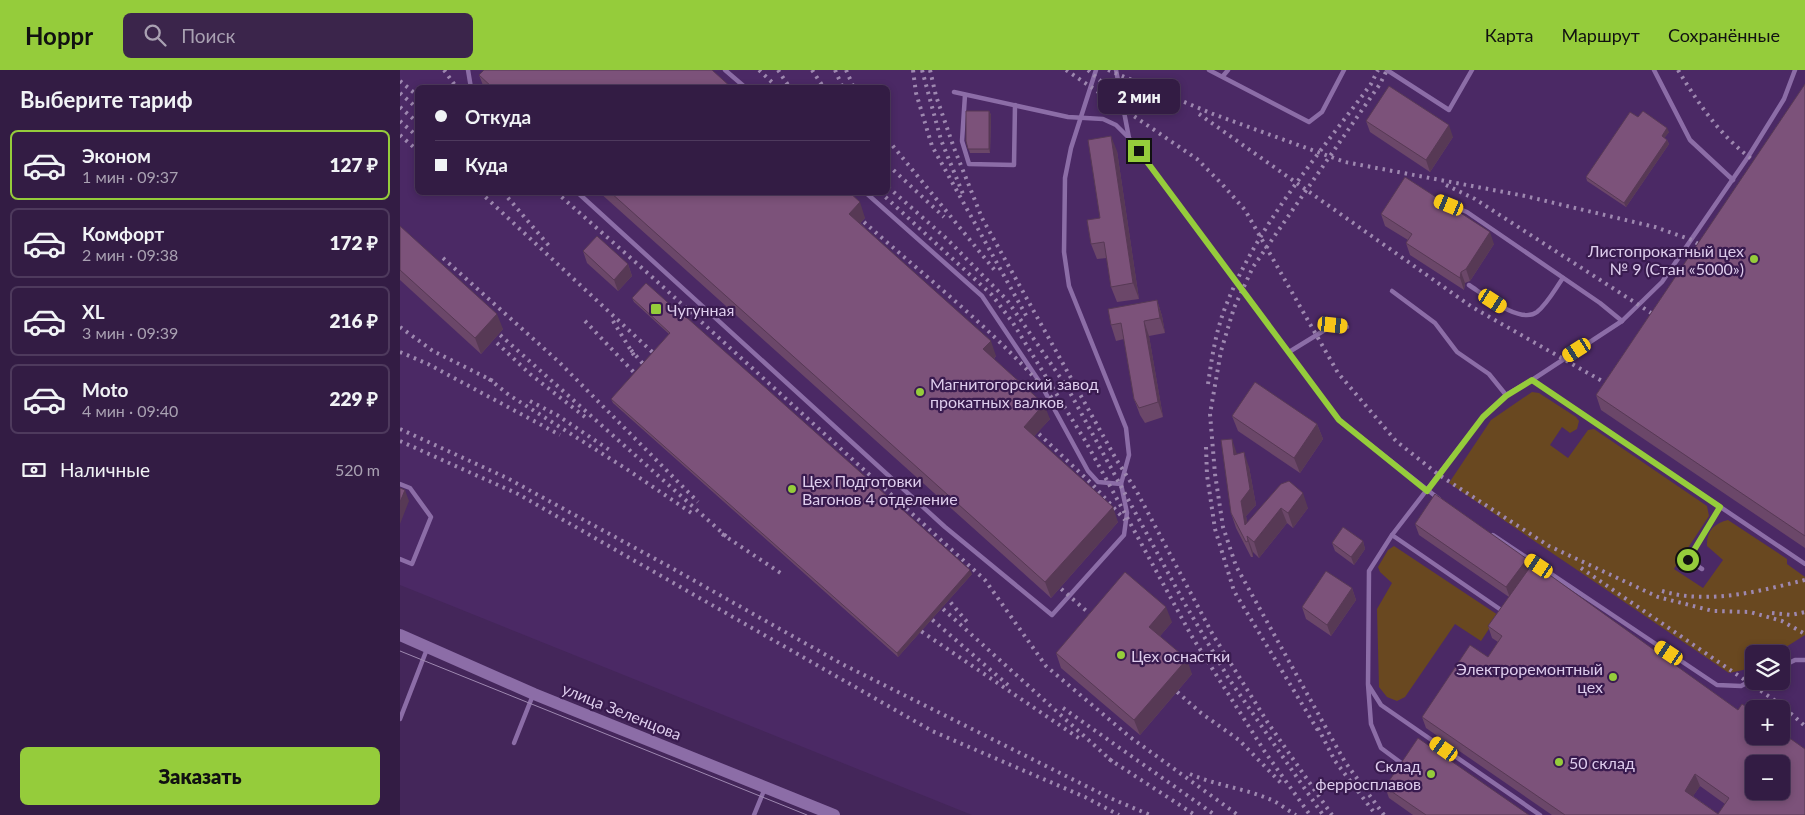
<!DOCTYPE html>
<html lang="ru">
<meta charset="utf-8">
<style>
body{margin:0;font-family:Lato,sans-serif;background:#3b254b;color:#f1f3f6;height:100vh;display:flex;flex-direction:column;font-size:19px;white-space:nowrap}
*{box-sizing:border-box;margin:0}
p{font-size:16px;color:#a9a1b2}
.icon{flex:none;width:28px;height:28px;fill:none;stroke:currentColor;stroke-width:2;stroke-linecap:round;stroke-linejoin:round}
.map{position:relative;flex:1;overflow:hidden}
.panel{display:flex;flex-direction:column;background:#331c44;width:400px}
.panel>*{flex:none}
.guide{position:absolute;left:15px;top:15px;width:475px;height:110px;border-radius:8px;box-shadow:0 2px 8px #0003,0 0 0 1px #4e3a5d;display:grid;align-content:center;height:110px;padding:0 20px;background:#331c44}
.fabs{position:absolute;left:1345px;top:575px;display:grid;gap:10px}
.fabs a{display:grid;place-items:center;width:45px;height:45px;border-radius:8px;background:#331c44;box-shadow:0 2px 8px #0003,0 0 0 1px #4e3a5d;font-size:25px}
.end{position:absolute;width:22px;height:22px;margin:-11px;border:6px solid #95cc3b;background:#111;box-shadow:0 0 0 2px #111}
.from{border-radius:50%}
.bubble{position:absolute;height:35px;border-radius:8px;background:#331c44;box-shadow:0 2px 8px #0003,0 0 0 1px #4e3a5d;font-size:16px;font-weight:800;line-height:35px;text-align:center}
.car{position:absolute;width:15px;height:30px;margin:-15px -8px;border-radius:6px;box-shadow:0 0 4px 1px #0007;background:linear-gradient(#f5c518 24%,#345 0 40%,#f5c518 0 76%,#345 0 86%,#f5c518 0)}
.guide b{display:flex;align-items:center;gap:18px;height:48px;font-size:19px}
.guide b+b{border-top:1px solid #4e3a5d}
.guide i{width:12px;height:12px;background:#f1f3f6}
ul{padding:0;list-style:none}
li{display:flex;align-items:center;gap:15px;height:70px;margin:0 10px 8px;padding:0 10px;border:2px solid #4e3a5d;border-radius:8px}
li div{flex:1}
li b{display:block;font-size:19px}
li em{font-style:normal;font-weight:800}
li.current{border-color:#95cc3b}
li>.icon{width:45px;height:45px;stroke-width:1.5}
h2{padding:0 20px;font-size:22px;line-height:60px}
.pay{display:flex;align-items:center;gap:12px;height:55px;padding:0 20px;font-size:19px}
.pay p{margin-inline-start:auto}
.action{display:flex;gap:10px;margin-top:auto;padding:10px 20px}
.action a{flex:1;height:58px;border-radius:8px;background:#95cc3b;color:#111;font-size:20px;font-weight:800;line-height:58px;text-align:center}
header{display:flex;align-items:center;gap:30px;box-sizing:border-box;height:70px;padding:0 25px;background:#95cc3b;color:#111}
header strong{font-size:24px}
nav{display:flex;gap:28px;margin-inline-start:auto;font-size:18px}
.search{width:350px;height:45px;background:#3b254b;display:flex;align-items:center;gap:12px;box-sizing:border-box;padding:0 18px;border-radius:8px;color:#a9a1b2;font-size:19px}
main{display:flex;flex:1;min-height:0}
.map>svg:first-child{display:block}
.built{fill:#4b2965;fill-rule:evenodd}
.green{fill:#694820}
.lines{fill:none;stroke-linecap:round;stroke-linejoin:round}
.service{stroke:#8c6da7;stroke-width:4.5}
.secondary{stroke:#8c6da7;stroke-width:12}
.tram{stroke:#9e88b0;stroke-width:1}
.rail{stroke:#9e88b0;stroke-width:4;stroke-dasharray:2.5 5;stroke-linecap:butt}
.wall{fill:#6b4769;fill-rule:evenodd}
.shaded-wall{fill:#573955}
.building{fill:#7c527a;stroke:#573955;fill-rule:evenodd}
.route{stroke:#95cc3b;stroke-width:6}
.poi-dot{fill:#95cc3b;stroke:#391b4f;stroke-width:2}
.labels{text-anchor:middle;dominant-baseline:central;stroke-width:4.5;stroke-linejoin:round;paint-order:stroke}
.poi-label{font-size:16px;fill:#decded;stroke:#391b4f;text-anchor:start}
.street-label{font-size:16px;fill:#decded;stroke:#391b4f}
</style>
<header>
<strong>Hoppr</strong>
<div class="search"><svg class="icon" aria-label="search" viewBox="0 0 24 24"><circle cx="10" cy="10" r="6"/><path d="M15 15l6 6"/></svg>Поиск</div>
<nav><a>Карта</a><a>Маршрут</a><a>Сохранённые</a></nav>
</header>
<main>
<section class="panel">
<h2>Выберите тариф</h2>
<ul>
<li class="current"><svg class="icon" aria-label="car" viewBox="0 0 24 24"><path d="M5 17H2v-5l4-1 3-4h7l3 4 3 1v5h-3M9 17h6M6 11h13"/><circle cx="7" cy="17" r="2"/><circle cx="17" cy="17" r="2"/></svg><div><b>Эконом</b><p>1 мин · 09:37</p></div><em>127 ₽</em></li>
<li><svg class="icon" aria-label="car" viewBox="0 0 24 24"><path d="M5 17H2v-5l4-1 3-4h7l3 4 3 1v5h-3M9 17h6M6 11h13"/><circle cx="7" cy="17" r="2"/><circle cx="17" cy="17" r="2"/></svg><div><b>Комфорт</b><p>2 мин · 09:38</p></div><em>172 ₽</em></li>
<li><svg class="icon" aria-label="car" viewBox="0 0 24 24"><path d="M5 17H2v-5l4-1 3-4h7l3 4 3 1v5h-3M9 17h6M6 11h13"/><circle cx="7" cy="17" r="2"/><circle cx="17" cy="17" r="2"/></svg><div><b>XL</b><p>3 мин · 09:39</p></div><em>216 ₽</em></li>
<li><svg class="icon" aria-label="car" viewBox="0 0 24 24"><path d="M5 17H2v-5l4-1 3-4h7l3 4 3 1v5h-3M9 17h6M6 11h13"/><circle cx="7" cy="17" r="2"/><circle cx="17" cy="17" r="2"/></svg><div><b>Moto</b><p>4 мин · 09:40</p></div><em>229 ₽</em></li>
</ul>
<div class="pay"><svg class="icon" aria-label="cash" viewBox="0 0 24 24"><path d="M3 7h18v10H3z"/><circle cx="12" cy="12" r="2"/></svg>Наличные<p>520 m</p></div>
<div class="action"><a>Заказать</a></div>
</section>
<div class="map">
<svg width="1405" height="745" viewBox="0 0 1405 745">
<rect width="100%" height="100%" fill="#44265a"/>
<!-- built -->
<path class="built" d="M0,0H1405V745H572L0,515ZM18,18H488V122H18ZM1354,584H1381V611H1354ZM1354,639H1381V666H1354ZM1354,694H1381V721H1354Z"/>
<!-- green -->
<g class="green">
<path d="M1132,322L1139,323L1176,347L1179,351L1177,359L1170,363L1162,357L1150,375L1168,388L1188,360L1194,359L1307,436L1309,446L1274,499L1303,518L1323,490L1307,476C1306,461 1315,453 1328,450L1387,489V494L1405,507V565L1375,584H1354V595L1343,600L1329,603L1049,413L1091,350Z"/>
<path d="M994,476L1098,545L1081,571L1055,554L1005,627L997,631L987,627L979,617L977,539L992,513L980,502L978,497L988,480Z"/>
</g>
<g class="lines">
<!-- service -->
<g class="service">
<path d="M68,0L71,18"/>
<path d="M325,0L346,18"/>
<path d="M716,0L729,68L939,350L1039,429"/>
<path d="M809,0L909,52L922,42L944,0"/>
<path d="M987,0L1049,40L1072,0"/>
<path d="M1254,0L1290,70L1333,110"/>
<path d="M1395,0L1384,29L1348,87L1262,212L1222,251L1132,310L1405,494"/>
<path d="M823,6L828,0"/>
<path d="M554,22L668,47L703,49L716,55L728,67"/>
<path d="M565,25L562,71L569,94L614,95L615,35"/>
<path d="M177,122L545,457L652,545L724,465L727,443L721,414"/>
<path d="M465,122L582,226L639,311L688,401L698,412L721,414L729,385L726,358L669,216L664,182L665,108L671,78L696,0"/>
<path d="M1040,131L1067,142L1200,233L1222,251"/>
<path d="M1069,215C1083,224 1120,255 1137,242C1148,233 1155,219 1163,208"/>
<path d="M992,221L1035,253L1057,282L1089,304L1106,325"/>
<path d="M889,282L933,255L947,257"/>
<path d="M0,414L10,418L31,447L12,494L0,489"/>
<path d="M992,465L1104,542"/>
<path d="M1093,465L1317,615L1341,616L1354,609"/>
<path d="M1302,499L1288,490L1320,437"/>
<path d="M1381,597L1395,590H1405"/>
<path d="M969,616L981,635L1140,745"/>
<path d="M0,649L27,579"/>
<path d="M114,673L133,625"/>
<path d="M1004,695L981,678L971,654L968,614L969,501L992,465L1083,347L1106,325L1132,310"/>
<path d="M354,745L365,718"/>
</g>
<!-- secondary -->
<path class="secondary" d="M0,565L134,624L434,745"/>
<!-- tram -->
<path class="tram" d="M0,581L407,745"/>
<!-- rail -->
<g class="rail">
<path d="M44,0L57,18"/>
<path d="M359,0L378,18"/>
<path d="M378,0L390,18"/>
<path d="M412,0L424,18"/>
<path d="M435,0L443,18"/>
<path d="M446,0L454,18"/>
<path d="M513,0L516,23L532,76L628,249"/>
<path d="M522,0L541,70L563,124"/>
<path d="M530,0L536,26L554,78L582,148L716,389L737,422L813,565L868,653L932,745"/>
<path d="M666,0L797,89L822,114L845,140L938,303L996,371L1039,405L1149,476L1258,527L1313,541L1350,542L1382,551L1405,564"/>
<path d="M688,0L727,34"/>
<path d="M708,0L813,44L945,92L1125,126L1255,157L1292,170L1309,181"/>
<path d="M1278,0C1303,41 1324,71 1364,98"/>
<path d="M0,11L18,26"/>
<path d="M0,23L18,39"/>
<path d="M0,37L18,53"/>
<path d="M799,44L1072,237L1216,319"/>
<path d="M0,51L18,67"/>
<path d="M0,65L18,81"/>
<path d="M488,70L597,203"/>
<path d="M488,95L544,147"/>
<path d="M1046,115L1075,129L1262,250"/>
<path d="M488,117L547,169L607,230L671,323"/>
<path d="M80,122L262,291"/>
<path d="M103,122L150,177"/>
<path d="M156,122L251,206L585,510L646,596L730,667L838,745"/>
<path d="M480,122L592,225L613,253L686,372L791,565L865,682L910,745"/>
<path d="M464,152C531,212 605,268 660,338"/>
<path d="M43,188L159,292L298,432"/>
<path d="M185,251L244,313"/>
<path d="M213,251L235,287"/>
<path d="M89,255L327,467"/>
<path d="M0,257L33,281L95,312"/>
<path d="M97,273L130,304L185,347"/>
<path d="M231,280L251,303"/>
<path d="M0,282L28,294L160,365"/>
<path d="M89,309L109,325L225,398L293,444"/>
<path d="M808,314C812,287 816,259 827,233C859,153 920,83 971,14L978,0"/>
<path d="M667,317L785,534L829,609L923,745"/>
<path d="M130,331L157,345L211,381"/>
<path d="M0,359L107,408L270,497L442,594L710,728L750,745"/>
<path d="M639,364L692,414L725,450"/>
<path d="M0,371L118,424L532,661L685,727L719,745"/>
<path d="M806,377L807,405L815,459L834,521L920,664"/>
<path d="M322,464L382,504"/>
<path d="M1181,498L1380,634L1405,656"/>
<path d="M650,509L699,552"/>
<path d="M541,521L568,553"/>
<path d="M1262,521C1308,535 1360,521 1405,510"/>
<path d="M532,529L714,693"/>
<path d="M521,540L608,615"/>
<path d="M1372,543L1391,545L1405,542"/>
<path d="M509,553L680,669"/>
<path d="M766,612L801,643L839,670L882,714"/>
<path d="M663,638L815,745"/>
<path d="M918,658L935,691L976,745"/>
<path d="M709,689L795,745"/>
<path d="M790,704C815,715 843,718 869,729C878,732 887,740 896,745"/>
<path d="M984,745L945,692L836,496L823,457L815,404L810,344L821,281L834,238L853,197L980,14L987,0"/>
</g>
</g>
<!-- wall -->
<g class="wall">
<path d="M79,5L332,18H84Z"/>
<path d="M1405,14V478L1201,340L1196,325Z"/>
<path d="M589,41L591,45L590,83H570L566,71Z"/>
<path d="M1238,47L1269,62L1264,68L1267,70L1269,74L1226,137L1187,111L1186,107Z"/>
<path d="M966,51L1053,67L1030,102L970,62Z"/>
<path d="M717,81L739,229L717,232L711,217L707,188L697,189L691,174L700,148Z"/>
<path d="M199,122H449L465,148L460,153L596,286L594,289L650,349L634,366L718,452L651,528Z"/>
<path d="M981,144L1094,174L1070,211L1065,213L1064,220L1010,185L1006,173L1008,170L985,156Z"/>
<path d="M0,156L103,259L81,284L0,210Z"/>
<path d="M183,181L228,194L232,206L218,221L187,193Z"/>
<path d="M232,228L284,247L572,504L498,587L213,333L211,329L269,264L234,232Z"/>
<path d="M757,230L762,246L765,263L749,266L763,347L745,353L740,345L734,329L724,269L716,271L711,255Z"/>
<path d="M832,346L917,354L923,369L900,403L838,361Z"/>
<path d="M837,384L849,397L856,435L846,446L847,453L881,414L908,438L893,458L887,453L859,488L853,482V487H851L836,458L831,443Z"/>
<path d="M1015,454L1127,489L1130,498L1405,745H1152L1026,658L1022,647L1088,587L1098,572L1092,568L1088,556L1109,527L1019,465ZM1300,716L1325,734L1318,744L1293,726Z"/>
<path d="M963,471L965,479L954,495L935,481L932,473Z"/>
<path d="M952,518L956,530L931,566L906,549L902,537Z"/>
<path d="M772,552L760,566L792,604L740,665L661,598L656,583Z"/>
<path d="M985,717L1129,745H1013L989,728Z"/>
</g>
<!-- shaded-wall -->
<g class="shaded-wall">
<path d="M589,41L591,45L590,83L589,79Z"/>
<path d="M1049,55L1053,67L1030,102L1026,90Z"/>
<path d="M1267,58L1269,62L1263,70L1262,66Z"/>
<path d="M711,66L717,81L739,229L733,213Z"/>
<path d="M1267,70L1269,74L1226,137L1224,133Z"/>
<path d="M460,132L465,148L455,159L449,144Z"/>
<path d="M1090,162L1094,174L1070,211L1066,199Z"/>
<path d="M228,194L232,206L218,221L214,210Z"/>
<path d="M1061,202L1065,213L1064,220L1060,208Z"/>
<path d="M757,230L762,246L765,263L760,248Z"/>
<path d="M97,244L103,259L81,284L75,268Z"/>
<path d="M744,251L749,266L763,347L758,332Z"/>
<path d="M591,271L596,286L589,294L583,279Z"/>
<path d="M644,334L650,349L629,372L624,357Z"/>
<path d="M917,354L923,369L900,403L894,388Z"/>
<path d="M832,369L837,384L834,385Z"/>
<path d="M844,382L849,397L856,435L846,446L851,471L845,455L841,431Z"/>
<path d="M5,420L9,431L0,454V432Z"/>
<path d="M903,423L908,438L893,458L888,443Z"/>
<path d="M713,437L718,452L651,528L645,512Z"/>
<path d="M881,438L887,453L859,488L854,472Z"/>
<path d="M847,466L853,482V487L848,471Z"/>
<path d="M963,471L965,479L954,495L951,487Z"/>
<path d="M1127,489L1131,500L1110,528L1106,517Z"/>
<path d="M570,500L572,504L498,587L497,583Z"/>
<path d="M952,518L956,530L931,566L927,555Z"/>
<path d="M766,537L772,552L755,572L749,557Z"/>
<path d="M787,589L792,604L740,665L734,650Z"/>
<path d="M1295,704L1300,716L1289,732L1285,721Z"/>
</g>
<!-- building -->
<g class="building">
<path d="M84,0H312L332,18H93L79,5Z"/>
<path d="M1405,14V466L1196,325Z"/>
<path d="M989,16L1049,55L1026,90L966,51Z"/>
<path d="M566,41H589V79H568L566,71Z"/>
<path d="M1243,41L1267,58L1262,66L1267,70L1224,133L1186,107L1230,42L1238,47Z"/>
<path d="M711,66L733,213L711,217L704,172L691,174L687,150L700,148L688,70Z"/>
<path d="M1005,107L1090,162L1066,199L1061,202L1060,208L1006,173L1012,164L981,144Z"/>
<path d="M210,122H449L460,132L449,144L591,271L583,279L644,334L624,357L713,437L645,512Z"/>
<path d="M0,156L97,244L75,268L0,200Z"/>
<path d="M197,166L228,194L214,210L183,181Z"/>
<path d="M246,213L284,247L285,246L570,500L497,583L211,329L270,263L232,228Z"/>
<path d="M757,230L760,248L744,251L758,332L739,338L734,329L721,253L711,255L708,239Z"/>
<path d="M855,312L917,354L894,388L832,346Z"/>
<path d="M832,369L834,385L844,382L850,419L841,431L845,455L881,414L889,411L903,423L888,443L881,438L854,472L847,466L848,471L846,472L831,443L821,370Z"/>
<path d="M0,418L5,420L0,432Z"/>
<path d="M1035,424L1127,489L1106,517L1015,454Z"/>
<path d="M943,457L963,471L951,487L932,473Z"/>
<path d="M1133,493L1338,640L1342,634L1354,642V666H1381V662L1405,679V745H1165L1022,647L1070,575L1088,587L1102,566L1088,556ZM1354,694H1381V721H1354ZM1295,704L1329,728L1318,744L1285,721Z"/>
<path d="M926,501L952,518L927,555L902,537Z"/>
<path d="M725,502L766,537L749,557L787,589L734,650L656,583Z"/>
<path d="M1018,668L1129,745H1026L985,717Z"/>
</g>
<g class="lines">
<!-- route -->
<path class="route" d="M739,81L939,350L1027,421L1083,347L1106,326L1132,310L1320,437L1288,490"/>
</g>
<!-- markers -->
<g class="poi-dot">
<circle cx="1354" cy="189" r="5"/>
<rect x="250" y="233" width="12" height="12" rx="2.5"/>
<circle cx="520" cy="322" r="5"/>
<circle cx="392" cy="419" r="5"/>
<circle cx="721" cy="585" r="5"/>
<circle cx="1213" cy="607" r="5"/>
<circle cx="1159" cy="692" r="5"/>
<circle cx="1031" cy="704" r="5"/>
</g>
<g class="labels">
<!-- poi labels -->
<g class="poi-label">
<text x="1344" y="180" text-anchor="end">Листопрокатный цех<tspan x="1344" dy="18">№ 9 (Стан «5000»)</tspan></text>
<text x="267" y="239">Чугунная</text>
<text x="530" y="313">Магнитогорский завод<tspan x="530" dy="18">прокатных валков</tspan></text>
<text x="402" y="410">Цех Подготовки<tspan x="402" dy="18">Вагонов 4 отделение</tspan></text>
<text x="731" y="585">Цех оснастки</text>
<text x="1203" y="598" text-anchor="end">Электроремонтный<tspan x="1203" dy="18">цех</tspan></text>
<text x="1169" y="692">50 склад</text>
<text x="1021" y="695" text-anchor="end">Склад<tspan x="1021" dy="18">ферросплавов</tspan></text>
</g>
<!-- street labels -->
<g class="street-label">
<text transform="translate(222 641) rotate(22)">улица Зеленцова</text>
</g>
</g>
</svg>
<div class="fabs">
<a><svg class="icon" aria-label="layers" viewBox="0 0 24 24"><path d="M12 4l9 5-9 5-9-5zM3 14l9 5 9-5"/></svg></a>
<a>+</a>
<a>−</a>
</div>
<i class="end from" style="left:1288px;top:490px"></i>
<i class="end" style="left:739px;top:81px"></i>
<div class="bubble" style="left:698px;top:9px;width:82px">2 мин</div>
<i class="car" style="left:1049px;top:135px;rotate:292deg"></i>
<i class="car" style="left:1093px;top:231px;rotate:123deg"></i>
<i class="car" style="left:933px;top:255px;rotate:96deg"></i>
<i class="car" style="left:1177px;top:280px;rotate:238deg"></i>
<i class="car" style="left:1139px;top:496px;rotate:304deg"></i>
<i class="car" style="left:1269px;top:583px;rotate:304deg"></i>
<i class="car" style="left:1044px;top:679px;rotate:305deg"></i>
<div class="guide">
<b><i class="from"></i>Откуда</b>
<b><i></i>Куда</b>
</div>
</div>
</main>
